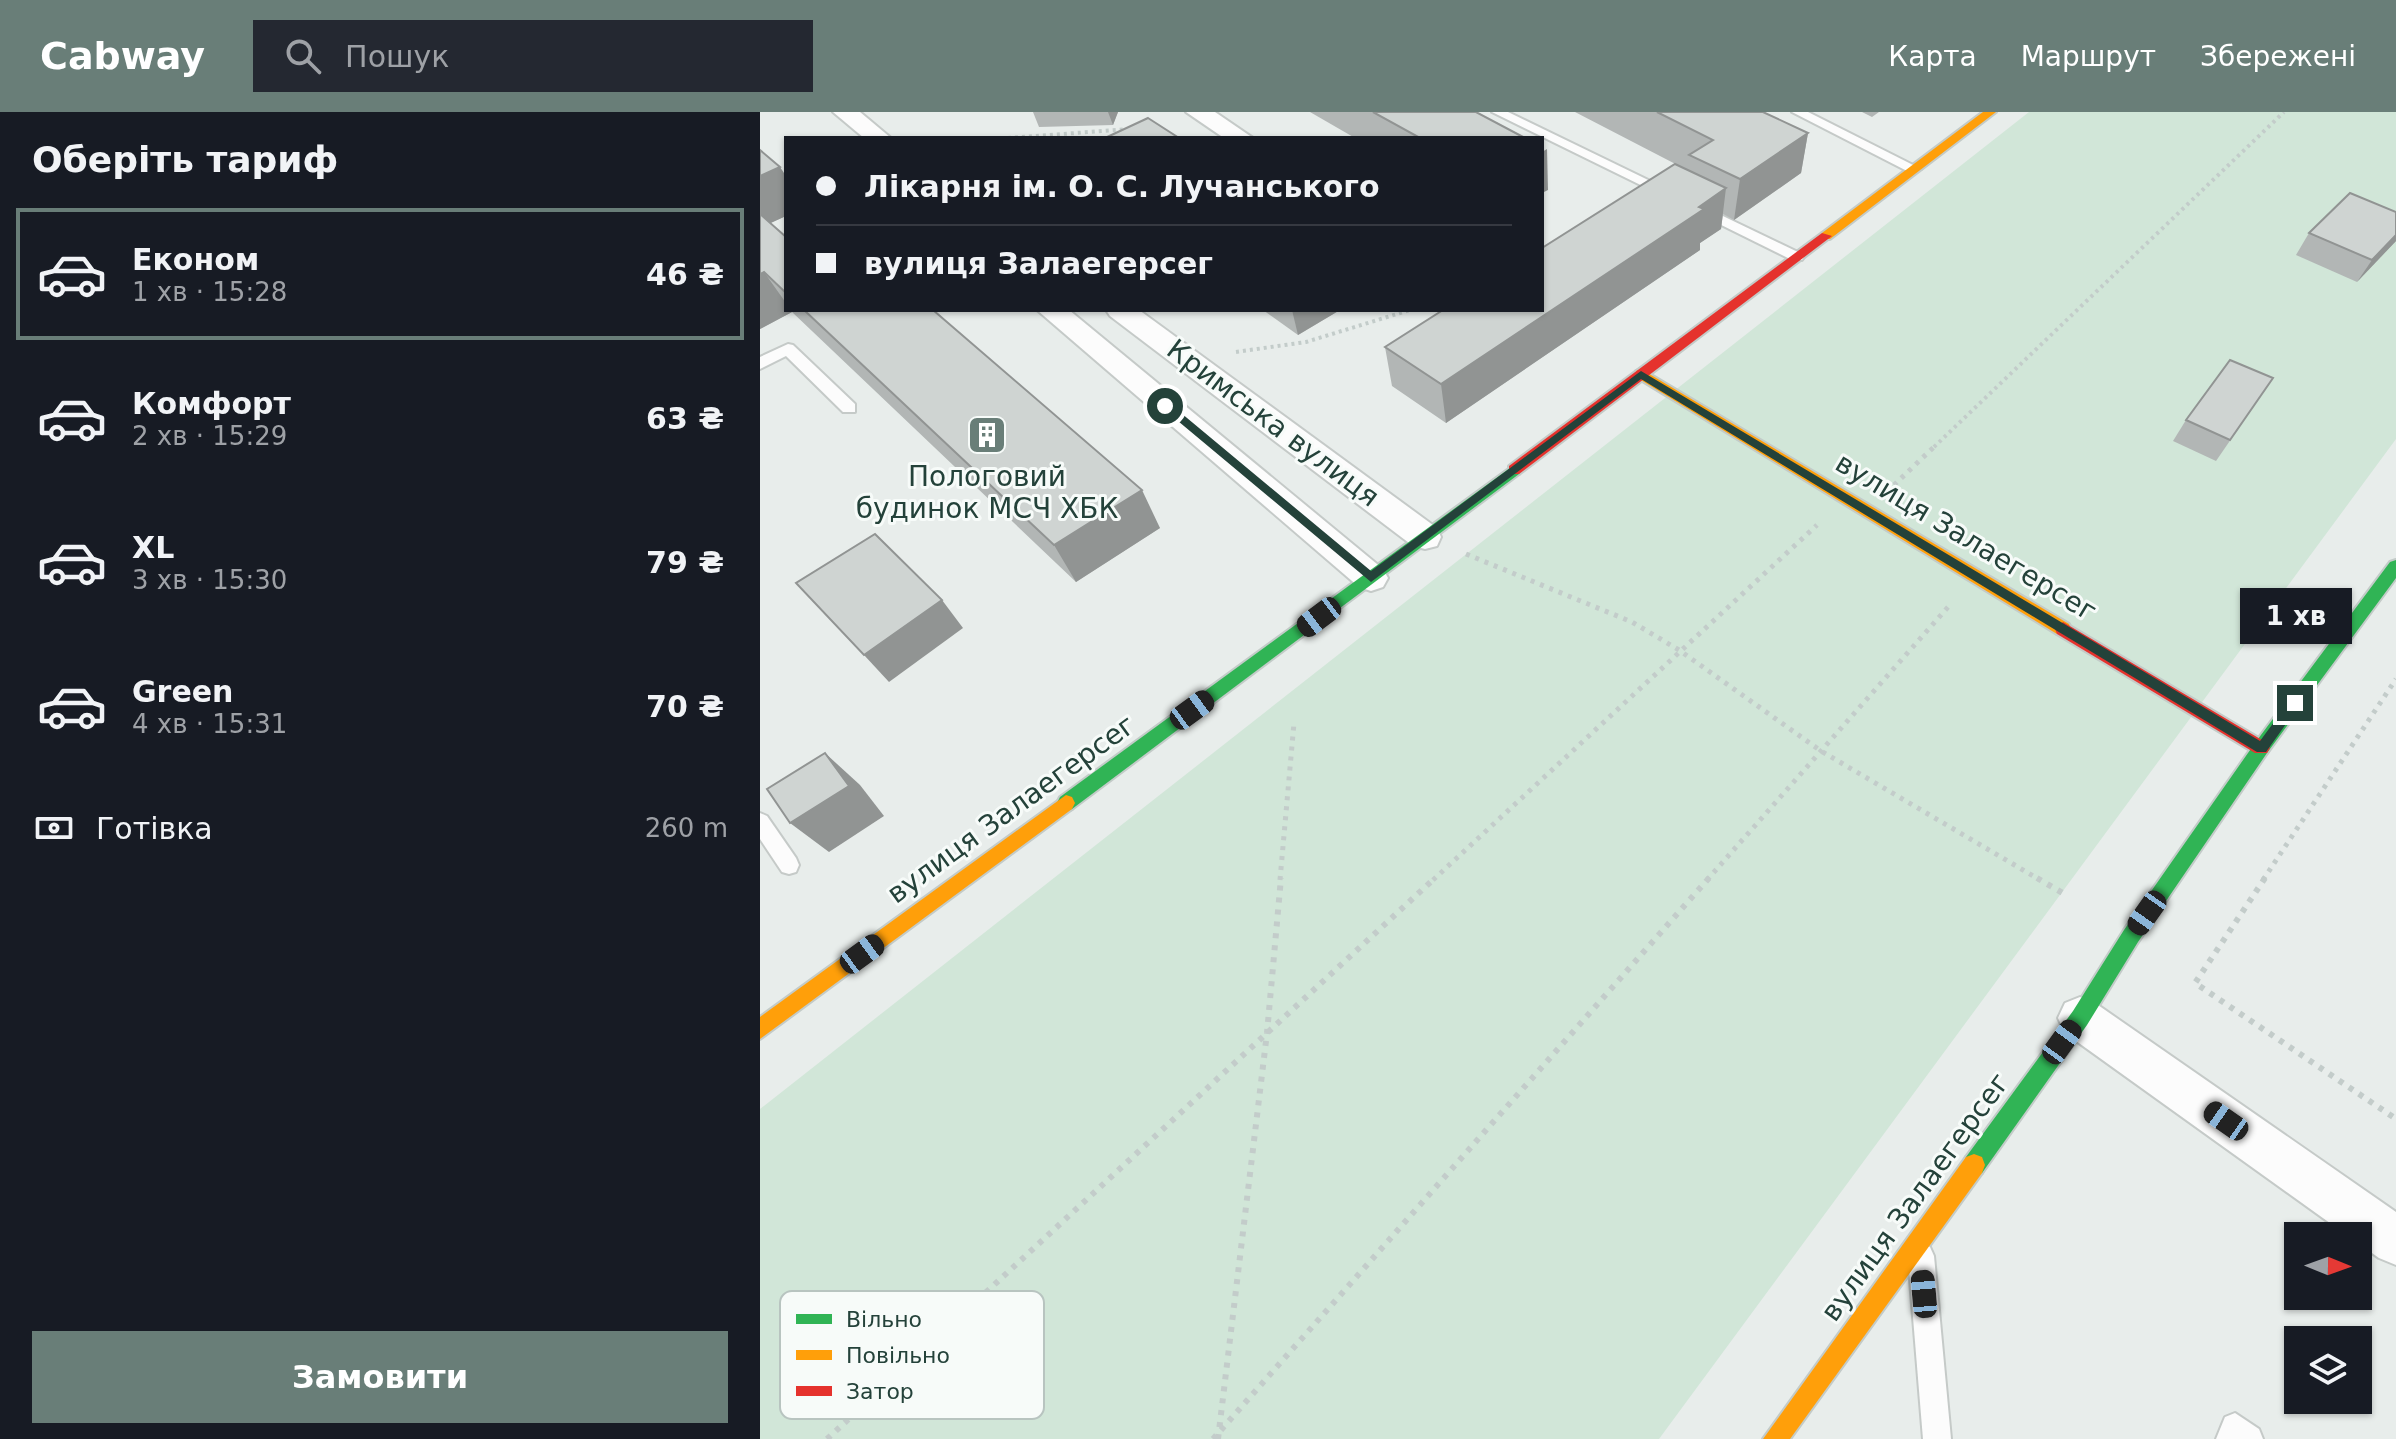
<!DOCTYPE html>
<html lang="uk">
<meta charset="utf-8">
<style>
body{margin:0;font-family:"DejaVu Sans",sans-serif;background:#242831;color:#f1f3f6;height:100vh;display:flex;flex-direction:column;font-size:30px;white-space:nowrap}
*{box-sizing:border-box;margin:0}
p{font-size:26px;color:#9ea1a6}
.icon{flex:none;width:44px;height:44px;fill:none;stroke:currentColor;stroke-width:2;stroke-linecap:round;stroke-linejoin:round}
.map{position:relative;flex:1;overflow:hidden}
.sheet{display:flex;flex-direction:column;background:#171b24;width:760px}
.sheet>*{flex:none}
.banner{position:absolute;left:24px;top:24px;width:760px;height:176px;border-radius:0px;box-shadow:0 2px 6px #0004;display:grid;align-content:center;height:176px;padding:0 32px;background:#171b24}
.needle{width:52px;rotate:91deg}
.tools{position:absolute;left:1524px;top:1110px;display:grid;gap:16px}
.tools a{display:grid;place-items:center;width:88px;height:88px;border-radius:0px;background:#171b24;box-shadow:0 2px 6px #0004;font-size:40px}
.end{position:absolute;width:36px;height:36px;margin:-18px;border:10px solid #24423a;background:#fff;box-shadow:0 0 0 4px #fff}
.from{border-radius:50%}
.bubble{position:absolute;height:56px;border-radius:0px;background:#171b24;box-shadow:0 2px 6px #0004;font-size:26px;font-weight:800;line-height:56px;text-align:center}
.car{position:absolute;width:24px;height:48px;margin:-24px -12px;border-radius:10px;box-shadow:0 0 6px 2px #0007;background:linear-gradient(#222 24%,#8ab4d8 0 40%,#222 0 76%,#8ab4d8 0 86%,#222 0)}
.banner b{display:flex;align-items:center;gap:28px;height:76px;font-size:30px}
.banner b+b{border-top:2px solid #363941}
.banner i{width:20px;height:20px;background:#f1f3f6}
ul{padding:0;list-style:none}
li{display:flex;align-items:center;gap:24px;height:132px;margin:0 16px 12px;padding:0 16px;border:4px solid transparent;border-radius:0px}
li div{flex:1}
li b{display:block;font-size:30px}
li em{font-style:normal;font-weight:800}
li.on{border-color:#697e78}
li>.icon{width:72px;height:72px;stroke-width:1.5}
h2{padding:0 32px;font-size:36px;line-height:96px}
.pay{display:flex;align-items:center;gap:20px;height:88px;padding:0 32px;font-size:30px}
.pay p{margin-inline-start:auto}
.cta{display:flex;gap:16px;margin-top:auto;padding:16px 32px}
.cta a{flex:1;height:92px;border-radius:0px;background:#697e78;color:#fff;font-size:32px;font-weight:800;line-height:92px;text-align:center}
header{display:flex;align-items:center;gap:48px;box-sizing:border-box;height:112px;padding:0 40px;background:#697e78;color:#fff}
header strong{font-size:38px}
nav{display:flex;gap:44px;margin-inline-start:auto;font-size:28px}
.search{width:560px;height:72px;background:#242831;display:flex;align-items:center;gap:20px;box-sizing:border-box;padding:0 28px;border-radius:0px;color:#9ea1a6;font-size:30px}
main{display:flex;flex:1;min-height:0}
.map>svg:first-child{display:block}
.green{fill:#d1e6d8}
.lines{fill:none;stroke-linecap:round;stroke-linejoin:round}
.lane-casing{stroke:#c5cac8;stroke-width:4}
.street-casing{stroke:#c5cac8;stroke-width:4}
.fast-casing{stroke:#c3cbc8;stroke-width:4}
.slow-casing{stroke:#c3cbc8;stroke-width:4}
.jam-casing{stroke:#c3cbc8;stroke-width:4}
.path-far2{stroke:#c3ccca;stroke-width:4;stroke-dasharray:3 4;stroke-linecap:butt}
.path-far1{stroke:#c3ccca;stroke-width:5;stroke-dasharray:4 6;stroke-linecap:butt}
.path{stroke:#c3ccca;stroke-width:6;stroke-dasharray:5 7;stroke-linecap:butt}
.lane{fill:#fcfcfc;fill-rule:evenodd}
.street{fill:#fcfcfc;fill-rule:evenodd}
.fast{fill:#30b455;fill-rule:evenodd}
.slow{fill:#ff9f0a;fill-rule:evenodd}
.jam{fill:#e5322d;fill-rule:evenodd}
.wall{fill:#b2b6b5}
.shaded-wall{fill:#919493}
.building{fill:#cfd4d2;stroke:#919493;stroke-width:2}
.route{fill:#24423a}
.labels{text-anchor:middle;dominant-baseline:central;stroke-width:6;stroke-linejoin:round;paint-order:stroke}
.street-label{font-size:28px;fill:#24423a;stroke:#f7fbf9}
.poi-label{font-size:28px;fill:#24423a;stroke:#f7fbf9}
.key{fill:#f7fbf9;stroke:#b8c4c0;stroke-width:2}
.key-label{font-size:22px;fill:#24423a}
</style>
<header>
<strong>Cabway</strong>
<div class="search"><svg class="icon" aria-label="search" viewBox="0 0 24 24"><circle cx="10" cy="10" r="6"/><path d="M15 15l6 6"/></svg>Пошук</div>
<nav><a>Карта</a><a>Маршрут</a><a>Збережені</a></nav>
</header>
<main>
<section class="sheet">
<h2>Оберіть тариф</h2>
<ul>
<li class="on"><svg class="icon" aria-label="car" viewBox="0 0 24 24"><path d="M5 17H2v-5l4-1 3-4h7l3 4 3 1v5h-3M9 17h6M6 11h13"/><circle cx="7" cy="17" r="2"/><circle cx="17" cy="17" r="2"/></svg><div><b>Економ</b><p>1 хв · 15:28</p></div><em>46 ₴</em></li>
<li><svg class="icon" aria-label="car" viewBox="0 0 24 24"><path d="M5 17H2v-5l4-1 3-4h7l3 4 3 1v5h-3M9 17h6M6 11h13"/><circle cx="7" cy="17" r="2"/><circle cx="17" cy="17" r="2"/></svg><div><b>Комфорт</b><p>2 хв · 15:29</p></div><em>63 ₴</em></li>
<li><svg class="icon" aria-label="car" viewBox="0 0 24 24"><path d="M5 17H2v-5l4-1 3-4h7l3 4 3 1v5h-3M9 17h6M6 11h13"/><circle cx="7" cy="17" r="2"/><circle cx="17" cy="17" r="2"/></svg><div><b>XL</b><p>3 хв · 15:30</p></div><em>79 ₴</em></li>
<li><svg class="icon" aria-label="car" viewBox="0 0 24 24"><path d="M5 17H2v-5l4-1 3-4h7l3 4 3 1v5h-3M9 17h6M6 11h13"/><circle cx="7" cy="17" r="2"/><circle cx="17" cy="17" r="2"/></svg><div><b>Green</b><p>4 хв · 15:31</p></div><em>70 ₴</em></li>
</ul>
<div class="pay"><svg class="icon" aria-label="cash" viewBox="0 0 24 24"><path d="M3 7h18v10H3z"/><circle cx="12" cy="12" r="2"/></svg>Готівка<p>260 m</p></div>
<div class="cta"><a>Замовити</a></div>
</section>
<div class="map">
<svg width="1636" height="1327" viewBox="0 0 1636 1327">
<rect width="100%" height="100%" fill="#e8edeb"/>
<!-- green -->
<path class="green" d="M1269,0H1636V327L899,1327H0V997Z"/>
<g class="lines">
<defs>
<g id="lane">
<path d="M732,0H748L915,81L903,84Z"/>
<path d="M1032,0H1048L1161,57L1149,60Z"/>
<path d="M940,93L1042,142L1044,145L1042,148H1032L935,100L933,97Z"/>
<path d="M28,232L33,233L95,292V300H83L26,244L0,257V245Z"/>
<path d="M0,701L7,704L36,746L39,753L36,760L29,762L22,760L0,727Z"/>
<path d="M1161,1131L1170,1135L1174,1144L1191,1327H1163L1148,1144L1152,1135Z"/>
<path d="M1475,1301L1499,1317L1503,1327H1456L1465,1305Z"/>
</g>
<g id="street">
<path d="M73,0H100L131,26H104Z"/>
<path d="M426,0H455L493,26H464Z"/>
<path d="M277,198H309L623,457L628,466L623,475L611,479L599,475Z"/>
<path d="M346,198H379L677,416L681,425L677,434L665,437L653,434L350,204Z"/>
<path d="M1320,885L1335,891L1636,1100V1153L1619,1146L1598,1131V1124H1588L1305,921L1298,906L1305,891Z"/>
</g>
<g id="fast">
<path d="M754,353L761,358L759,362L312,697L306,699L300,697L297,691L300,685Z"/>
<path d="M1636,448V466L1507,641L1378,830L1327,913L1222,1061L1214,1064L1206,1061L1203,1053L1206,1045L1313,899L1364,818L1495,631L1630,450Z"/>
</g>
<g id="slow">
<path d="M1223,0H1236L1070,127H1062V121Z"/>
<path d="M881,257L1309,512L1311,517L1309,522H1297L876,265V259Z"/>
<path d="M306,683L312,685L315,691L312,697L0,927V905Z"/>
<path d="M1214,1042L1222,1045L1225,1053L1222,1061L1030,1327H1003L1206,1045Z"/>
</g>
<g id="jam">
<path d="M1062,121L1072,124L759,362H749V354Z"/>
<path d="M1303,510L1507,631L1510,636L1507,641H1495L1297,522L1295,517Z"/>
</g>
</defs>
<!-- lane casing -->
<use href="#lane" class="lane-casing"/>
<!-- street casing -->
<use href="#street" class="street-casing"/>
<!-- fast casing -->
<use href="#fast" class="fast-casing"/>
<!-- slow casing -->
<use href="#slow" class="slow-casing"/>
<!-- jam casing -->
<use href="#jam" class="jam-casing"/>
<!-- path-far2 -->
<g class="path-far2">
<path d="M248,26L370,17"/>
<path d="M476,240L546,230L650,198"/>
<path d="M1174,335L1524,0"/>
</g>
<!-- path-far1 -->
<g class="path-far1">
<path d="M1134,373L1176,333"/>
<path d="M706,442L872,510L919,538L1061,639L1280,768"/>
<path d="M520,768L534,611"/>
<path d="M673,768L1057,413"/>
<path d="M947,768L1189,494"/>
<path d="M1503,768L1636,567"/>
</g>
<!-- path -->
<g class="path">
<path d="M1277,766L1306,783"/>
<path d="M1505,766L1435,871L1636,1007"/>
<path d="M67,1327L675,766"/>
<path d="M453,1327L949,766"/>
<path d="M458,1327L507,921L521,766"/>
</g>
<!-- lane -->
<use href="#lane" class="lane"/>
<!-- street -->
<use href="#street" class="street"/>
<!-- fast -->
<use href="#fast" class="fast"/>
<!-- slow -->
<use href="#slow" class="slow"/>
<!-- jam -->
<use href="#jam" class="jam"/>
</g>
<!-- wall -->
<g class="wall">
<path d="M273,0H358L353,13L279,15Z"/>
<path d="M550,0H716L765,26H595Z"/>
<path d="M815,0H1003L1048,21L1041,61L974,108L963,102L961,117L940,131V138L686,311L632,274L625,235L927,58Z"/>
<path d="M1102,0H1119L1112,5Z"/>
<path d="M0,38L26,64V104L10,111L26,125V198H173L400,416L316,470L32,200L0,217Z"/>
<path d="M1636,100V129L1597,170L1536,143L1549,121Z"/>
<path d="M503,198H580L538,223Z"/>
<path d="M1513,266L1456,349L1413,329L1426,308Z"/>
</g>
<!-- shaded-wall -->
<g class="shaded-wall">
<path d="M348,0H358L353,13Z"/>
<path d="M1048,21L1041,61L974,108L980,67Z"/>
<path d="M787,37L788,78L782,81V40Z"/>
<path d="M20,55L26,64V104L0,116V64Z"/>
<path d="M966,76L961,117L940,131V138L686,311L681,272Z"/>
<path d="M1636,123V129L1597,170L1612,148Z"/>
<path d="M4,160L26,191V198H31L32,200L0,217V162Z"/>
<path d="M532,198H580L538,223Z"/>
<path d="M382,378L400,416L316,470L294,433Z"/>
<path d="M182,488L203,516L129,570L104,543Z"/>
<path d="M65,641L100,673L124,704L69,740L30,711Z"/>
</g>
<!-- building -->
<g class="building">
<path d="M613,0H716L765,26H660Z"/>
<path d="M897,0H1003L1048,21L980,67L929,43L953,28Z"/>
<path d="M388,6L419,26H345Z"/>
<path d="M0,38L20,55L0,64Z"/>
<path d="M915,52L966,76L939,95L944,97L681,272L625,235L683,198H782V136Z"/>
<path d="M1590,81L1636,100V123L1612,148L1549,121Z"/>
<path d="M0,102L26,125V181L4,160L0,162Z"/>
<path d="M44,198H173L382,378L294,433Z"/>
<path d="M1470,248L1513,266L1470,328L1426,308Z"/>
<path d="M115,422L182,488L104,543L36,471Z"/>
<path d="M65,641L89,674L30,711L7,677Z"/>
</g>
<!-- route -->
<path class="route" d="M881,259L1500,629L1531,587H1539V594L1506,640H1497L881,267L611,470L400,294L409,291L611,459Z"/>
<!-- icons -->
<defs>
<symbol id="building-square" viewBox="-11 -11 22 22"><rect x="-9" y="-9" width="18" height="18" rx="4" fill="#697e78" stroke="#f7fbf9"/><path d="M-4-6H4V6H1V3H-1V6H-4ZM-2.5-4.3h1.7v1.8h-1.7ZM.8-4.3h1.7v1.8H.8ZM-2.5-1h1.7V.8h-1.7ZM.8-1h1.7V.8H.8Z" fill="#fff"/></symbol>
</defs>
<g fill-rule="evenodd">
<use href="#building-square" x="205" y="301" width="44" height="44"/>
</g>
<g class="labels">
<!-- street labels -->
<g class="street-label">
<text transform="translate(513 311) rotate(37)">Кримська вулиця</text>
<text transform="translate(1206 425) rotate(31)">вулиця Залаегерсег</text>
<text transform="translate(251 697) rotate(-36)">вулиця Залаегерсег</text>
<text transform="translate(1155 1085) rotate(-54)">вулиця Залаегерсег</text>
</g>
<!-- poi labels -->
<g class="poi-label">
<text x="227" y="364">Пологовий<tspan x="227" dy="32">будинок МСЧ ХБК</tspan></text>
</g>
</g>
<!-- legend -->
<rect x="20" y="1179" width="264" height="128" rx="12" class="key"/>
<rect x="36" y="1202" width="36" height="10" fill="#30b455"/>
<rect x="36" y="1238" width="36" height="10" fill="#ff9f0a"/>
<rect x="36" y="1274" width="36" height="10" fill="#e5322d"/>
<g class="key-label">
<text x="86" y="1215">Вільно</text>
<text x="86" y="1251">Повільно</text>
<text x="86" y="1287">Затор</text>
</g>
</svg>
<div class="tools">
<a><svg class="needle" viewBox="-14 -14 28 28"><path d="M0-13l5 13h-10z" fill="#e53935"/><path d="M0 13l5-13h-10z" fill="#9ea1a6"/></svg></a>
<a><svg class="icon" aria-label="layers" viewBox="0 0 24 24"><path d="M12 4l9 5-9 5-9-5zM3 14l9 5 9-5"/></svg></a>
</div>
<i class="end from" style="left:405px;top:294px"></i>
<i class="end" style="left:1535px;top:591px"></i>
<div class="bubble" style="left:1480px;top:476px;width:112px">1 хв</div>
<i class="car" style="left:559px;top:505px;rotate:233deg"></i>
<i class="car" style="left:432px;top:598px;rotate:54deg"></i>
<i class="car" style="left:1387px;top:801px;rotate:215deg"></i>
<i class="car" style="left:102px;top:842px;rotate:54deg"></i>
<i class="car" style="left:1302px;top:930px;rotate:36deg"></i>
<i class="car" style="left:1466px;top:1009px;rotate:305deg"></i>
<i class="car" style="left:1164px;top:1182px;rotate:355deg"></i>
<div class="banner">
<b><i class="from"></i>Лікарня ім. О. С. Лучанського</b>
<b><i></i>вулиця Залаегерсег</b>
</div>
</div>
</main>
